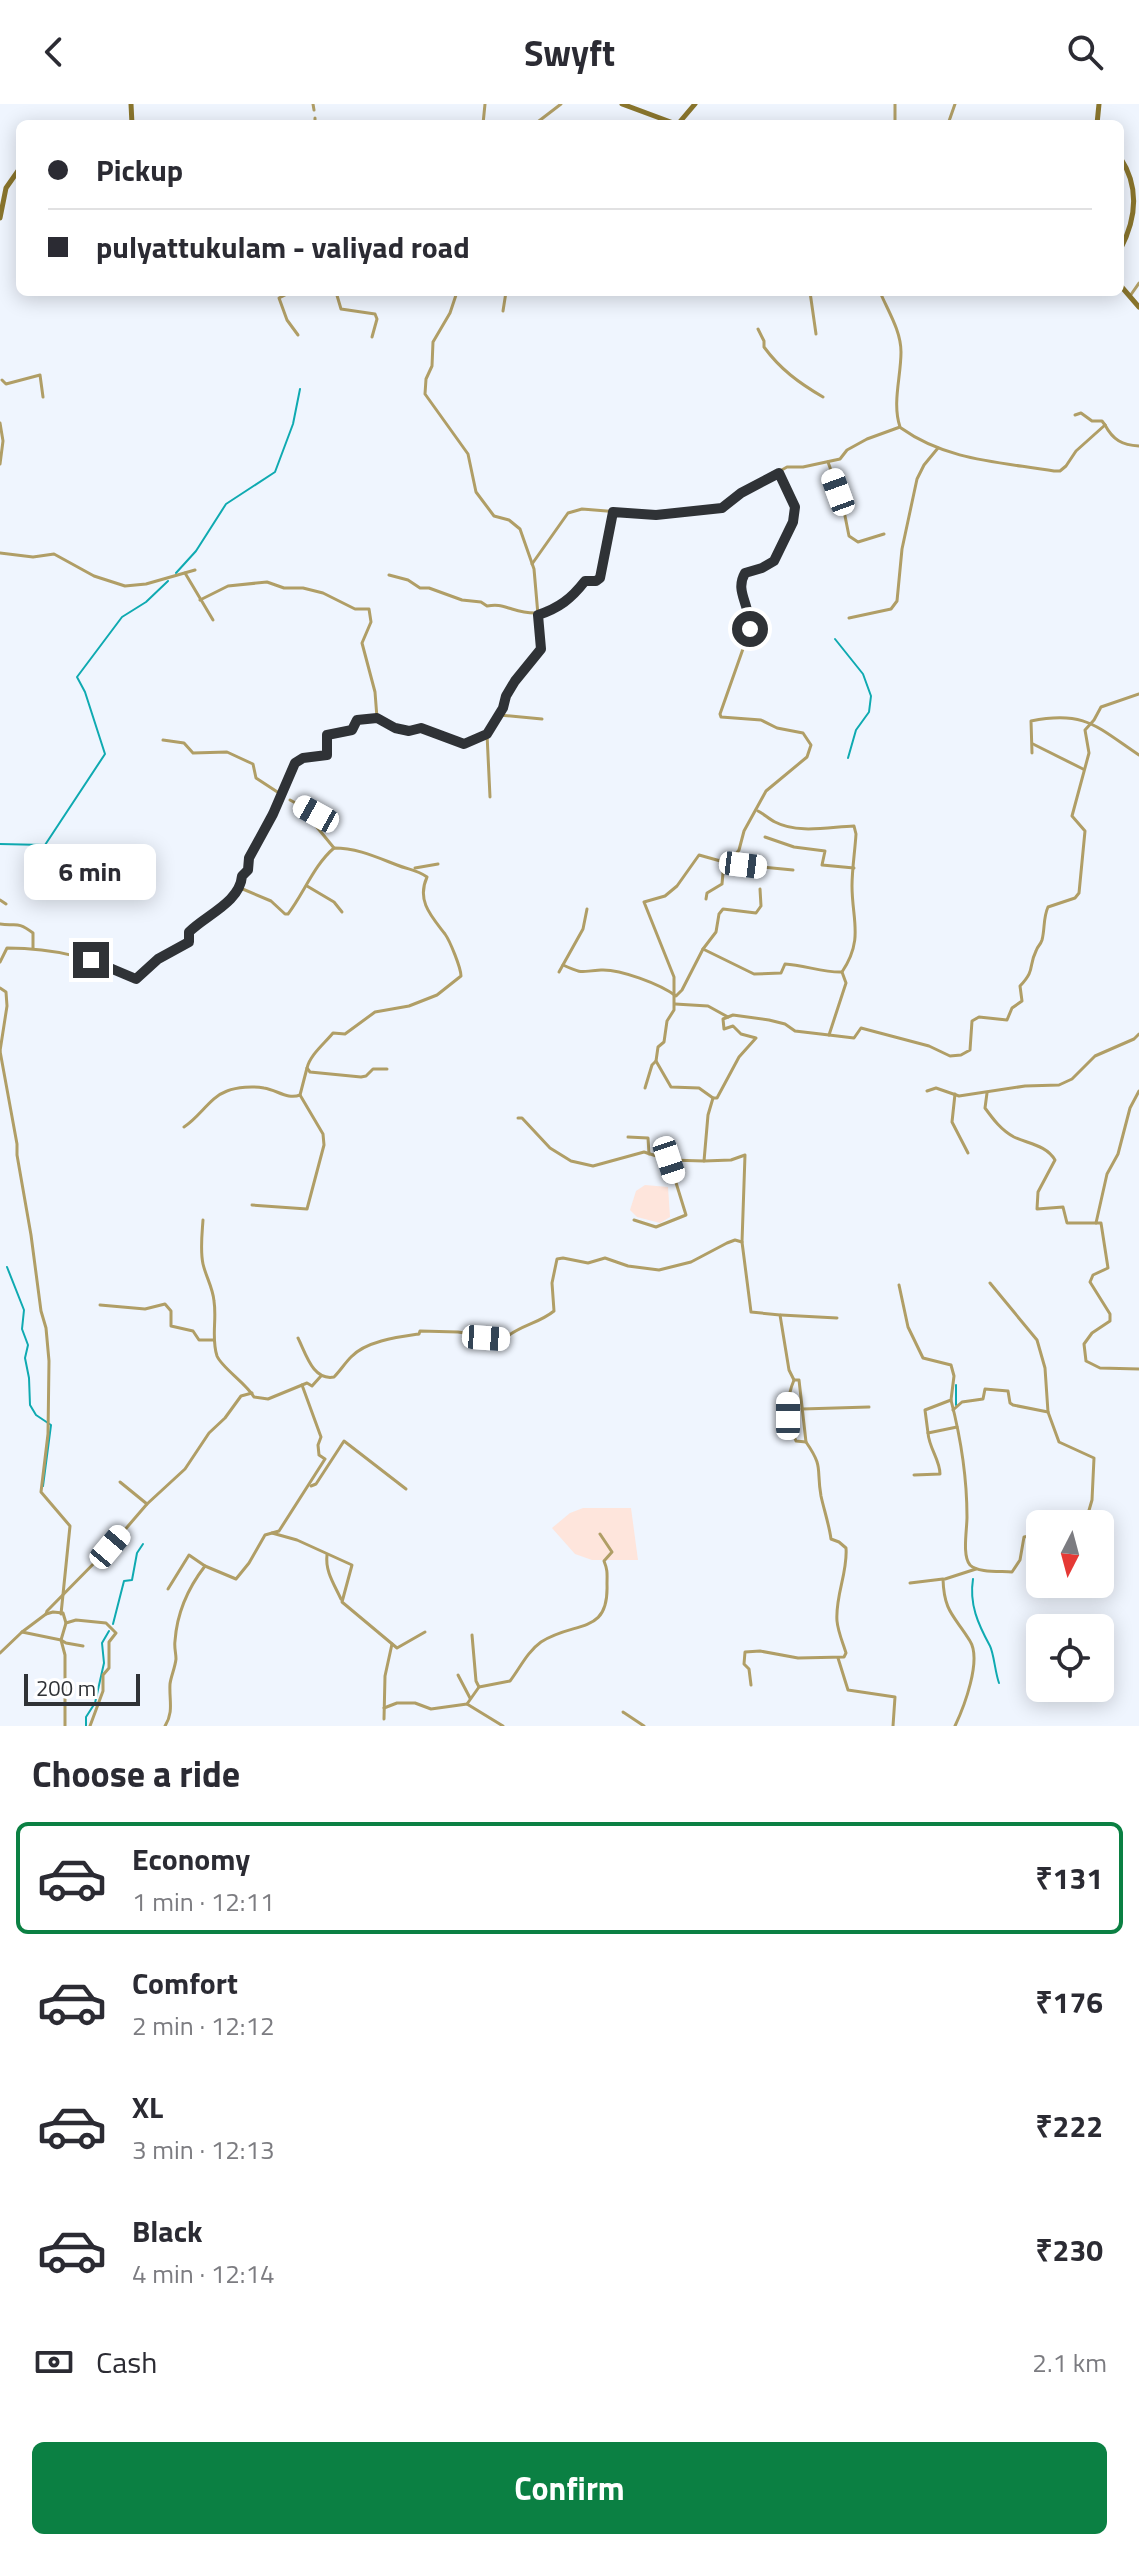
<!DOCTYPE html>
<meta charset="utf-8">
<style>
body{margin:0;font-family:"Titillium Web",sans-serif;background:#f7f7f7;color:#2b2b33;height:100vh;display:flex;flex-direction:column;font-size:30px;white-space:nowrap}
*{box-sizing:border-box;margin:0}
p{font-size:26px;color:#7c7c81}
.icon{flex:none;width:44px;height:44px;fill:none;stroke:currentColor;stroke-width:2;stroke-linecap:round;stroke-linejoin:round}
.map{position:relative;height:1622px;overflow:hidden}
.details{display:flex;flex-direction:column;background:#fff;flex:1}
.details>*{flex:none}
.guide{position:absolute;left:16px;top:16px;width:1108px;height:176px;border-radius:12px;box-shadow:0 4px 20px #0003;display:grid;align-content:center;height:176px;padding:0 32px;background:#fff}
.needle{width:52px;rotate:186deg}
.tools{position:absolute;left:1026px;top:1406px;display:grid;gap:16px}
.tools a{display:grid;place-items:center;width:88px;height:88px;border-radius:12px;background:#fff;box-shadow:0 4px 20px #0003;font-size:40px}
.scale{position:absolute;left:24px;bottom:20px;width:116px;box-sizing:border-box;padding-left:8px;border:4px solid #2f3236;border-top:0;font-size:22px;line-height:28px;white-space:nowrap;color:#2f3236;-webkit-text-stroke:6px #fff;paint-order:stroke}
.end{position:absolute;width:36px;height:36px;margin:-18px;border:10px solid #2f3236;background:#fff;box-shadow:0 0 0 4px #fff}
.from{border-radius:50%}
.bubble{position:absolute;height:56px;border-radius:12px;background:#fff;box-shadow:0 4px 20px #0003;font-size:26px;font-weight:700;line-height:56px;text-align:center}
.car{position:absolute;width:24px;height:48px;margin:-24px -12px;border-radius:10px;box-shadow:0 0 6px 2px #0007;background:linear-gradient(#fff 24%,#345 0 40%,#fff 0 76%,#345 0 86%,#fff 0)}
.guide b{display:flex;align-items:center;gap:28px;height:76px;font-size:30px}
.guide b+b{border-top:2px solid #e1e1e2}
.guide i{width:20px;height:20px;background:#2b2b33}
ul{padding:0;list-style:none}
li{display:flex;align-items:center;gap:24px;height:112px;margin:0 16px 12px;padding:0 16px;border:4px solid transparent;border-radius:12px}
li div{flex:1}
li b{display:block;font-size:30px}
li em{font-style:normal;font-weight:700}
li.on{border-color:#0b8043}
li>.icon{width:72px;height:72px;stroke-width:1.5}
h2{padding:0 32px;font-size:36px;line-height:96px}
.pay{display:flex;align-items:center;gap:20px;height:88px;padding:0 32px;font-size:30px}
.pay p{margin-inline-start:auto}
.primary-button{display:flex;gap:16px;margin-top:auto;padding:16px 32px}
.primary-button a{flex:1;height:92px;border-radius:12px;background:#0b8043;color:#fff;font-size:32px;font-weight:700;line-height:92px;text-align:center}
header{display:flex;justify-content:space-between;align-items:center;height:104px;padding:0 32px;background:#fff;font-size:36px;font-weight:700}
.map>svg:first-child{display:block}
.education{fill:#fee5dc}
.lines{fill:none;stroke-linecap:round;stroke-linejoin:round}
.stream{stroke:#0faab1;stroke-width:2}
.street{stroke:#b09e66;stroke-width:3}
.secondary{stroke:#89752d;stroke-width:5}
.route{stroke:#2f3236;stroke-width:10}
</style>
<header><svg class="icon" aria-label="back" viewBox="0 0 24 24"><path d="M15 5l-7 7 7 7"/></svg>Swyft<svg class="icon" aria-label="search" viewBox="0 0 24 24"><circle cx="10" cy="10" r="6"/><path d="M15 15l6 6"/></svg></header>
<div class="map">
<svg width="1139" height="1622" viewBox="0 0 1139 1622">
<rect width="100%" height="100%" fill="#eff5fe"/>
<!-- education -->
<g class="education">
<path d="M645,1081L668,1083L670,1113L660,1119L637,1113L630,1106L636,1087Z"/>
<path d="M583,1404H631L638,1456H592L575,1450L552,1424L570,1409Z"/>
</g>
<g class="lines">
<!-- stream -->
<g class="stream">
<path d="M176,469L196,447L226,400L275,368L293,320L300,285"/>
<path d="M835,535L863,570L871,592L869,608L856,626L848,654"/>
<path d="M0,740L45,741L64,751L83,750L98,772L88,788"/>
<path d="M45,741L105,650L85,588L77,573L122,513L146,498L168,477"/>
<path d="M7,1163L24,1206L22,1225L28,1241L25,1254L29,1274L30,1301L36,1311L51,1321L43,1382"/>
<path d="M956,1301V1281"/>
<path d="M973,1475C969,1500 978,1520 990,1542C994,1550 995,1568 999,1579"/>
<path d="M113,1520L124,1477L132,1476L137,1449L143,1440"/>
<path d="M86,1622V1613L95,1599L104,1559L102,1539L109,1527"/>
</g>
<!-- street -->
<g class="street">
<path d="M313,0L314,6"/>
<path d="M315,14V20"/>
<path d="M483,20L485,0"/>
<path d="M535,20L561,0"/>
<path d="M895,20V0"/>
<path d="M948,20L955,0"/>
<path d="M291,188L279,194L287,216L298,231"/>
<path d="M336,188L341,205L375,210L377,215L372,233"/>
<path d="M810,188L816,230"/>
<path d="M1130,192L1139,179"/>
<path d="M503,207L506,188"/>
<path d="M758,225L764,237V243C780,265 799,279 823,293"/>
<path d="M2,276L6,280L40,271L43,293"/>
<path d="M1075,311L1081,309L1092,317H1102L1105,321"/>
<path d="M0,319L3,337L0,360"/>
<path d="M1105,321C1113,336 1122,341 1139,342"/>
<path d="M901,324C947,357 1001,358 1054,367H1060L1066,362L1076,347L1105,321"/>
<path d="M828,358L842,397L849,432L858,438L884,430"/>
<path d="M779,369L795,403L793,418L774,457L762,464L745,469C737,483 744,493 747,506L742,519L750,525L720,610L721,613L761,616L777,624L803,629L811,641L807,653L766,687L744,727L739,746L732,755L724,758L699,751L677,782L665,792L644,798L674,873V906L667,917L664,938L658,943L656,957L671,983L699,984L713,994H717L739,953L756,934L741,930L733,922L724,925L723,915L733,911L769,916L785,920L795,927L829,931"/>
<path d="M0,449L33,453L54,450L94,472L125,482L146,480L195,466"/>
<path d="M532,460L568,409L582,405L656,411L722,404L741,389L787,363H803L840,355L847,346L867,335L900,323C892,299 901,273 901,248C901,227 888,207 880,188"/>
<path d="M185,469L213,516"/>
<path d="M389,471L408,476L420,484H429L462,496L481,498L487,502C498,500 502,502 512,505C547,516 564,504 585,477H596L600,474L613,408"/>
<path d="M200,496L228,482L267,478L284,484H303L323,489L355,505H369L371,518L362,539L375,588L377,614"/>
<path d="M849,514L891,505L897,497L902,445L917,375L924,361L938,344"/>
<path d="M499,611L542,615"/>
<path d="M487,630L490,693"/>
<path d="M163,636L184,639L193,649L227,648L253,660L256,674L282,691"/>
<path d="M1033,640L1083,665"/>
<path d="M1032,649L1031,617C1085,606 1097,623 1139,651"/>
<path d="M290,696L316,710L320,715L316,722L334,744"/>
<path d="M758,707C764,710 769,715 775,718C798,730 829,723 854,722L856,730C855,747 852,765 852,782C852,816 864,835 842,868L846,879L829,931L854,934L861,924L929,942L950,952L961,951L970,946L972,917L979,913L1007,916L1012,904L1022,897L1020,882C1036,865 1028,863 1036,847C1038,841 1040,842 1042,836C1045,825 1043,814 1048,803L1075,794L1079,789L1085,727L1072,712L1089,649L1085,626L1094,616L1101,603L1139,590"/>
<path d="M765,733L794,743L825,747L822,761L854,764"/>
<path d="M732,755L743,761L793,766"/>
<path d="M415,764L438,760"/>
<path d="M307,782L334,798L342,808"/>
<path d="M238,783L271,797L285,810H288C304,789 314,761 334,744C357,744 376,753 397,761C409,766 416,765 427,773C416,797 432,813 445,830C450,837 461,864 461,872L437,891L409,902L375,908L345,930L333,929C324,940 310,951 307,964L310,968L361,973L366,972L373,965H387"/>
<path d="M706,795L707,789L722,780L724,758"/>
<path d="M0,796L6,800"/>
<path d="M0,820C16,823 16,816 33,829V844"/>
<path d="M703,845L754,870L781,869L785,860C804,861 825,869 842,868"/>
<path d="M0,858L7,844C56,844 92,854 136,875L158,855L187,841L189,828L200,817L226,800L242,778V772L248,766L249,754L273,710L295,659L303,654L327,651V631L352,626L357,616L377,614L395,624L409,627L421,624L464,640L487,630L503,604L506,592L515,577L541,545L540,534L534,465L520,425L509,416L494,412L476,388L468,350L425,290L426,275L432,262L433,238L450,209L457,188"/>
<path d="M563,861C585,871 580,867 601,866C620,865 660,880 676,892L682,886L703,845L716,828L719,810L723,805L756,809L761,802L760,785"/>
<path d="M559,868L583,825L587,805"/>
<path d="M0,884L6,888L7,902L0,947"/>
<path d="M675,900L708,902L728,913"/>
<path d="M0,947L17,1040V1051L31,1131L41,1207L46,1224L49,1257L48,1330L41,1388L70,1422L61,1510"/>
<path d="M645,984L652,961L656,957"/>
<path d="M927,987L936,984L959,992L1025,982L1059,981L1072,975L1095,952L1134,935L1139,930"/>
<path d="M987,989L985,1004C993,1015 1001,1026 1014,1033C1029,1040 1046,1041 1055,1056L1038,1088L1037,1105L1063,1103L1067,1119H1101L1108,1164L1093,1171L1090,1178L1110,1210V1217L1092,1229L1084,1240L1086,1257L1100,1264L1139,1265"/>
<path d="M955,990L952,1018L968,1049"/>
<path d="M713,994L708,1011L704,1057L731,1056L745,1051L742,1138L751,1208L780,1211L789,1266L794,1276C785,1297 787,1316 796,1337L806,1338C824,1364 816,1364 821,1392C824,1406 829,1420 831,1435L839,1438L846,1444C848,1468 835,1492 837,1517C838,1528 843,1539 846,1549L844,1553L798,1554L760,1547L745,1548L744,1560L749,1565L751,1581"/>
<path d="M518,1014H522L550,1044L571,1057L593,1062L644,1048L669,1056L704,1057"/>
<path d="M184,1023C200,1013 210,993 227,987C237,983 253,982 264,984C277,986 288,996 300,991L307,964"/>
<path d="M628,1033L648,1034L649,1050"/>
<path d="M252,1101L307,1105L324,1041L323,1030L300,991"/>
<path d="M203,1116C202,1131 200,1146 203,1160C206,1173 213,1184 214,1197C217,1216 211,1234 217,1252C222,1264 246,1279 254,1293L268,1295L307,1279L312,1282L321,1272"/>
<path d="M634,1116L656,1123L686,1111L669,1056"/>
<path d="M1096,1119L1107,1070L1118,1050L1130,1004L1139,987"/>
<path d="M990,1179L1037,1236L1045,1264L1048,1308L1059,1338L1094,1354L1092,1396L1085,1420"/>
<path d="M899,1181L908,1223L923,1254L951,1261L954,1272L951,1296L925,1306L928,1329"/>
<path d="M100,1201L145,1205L165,1200L171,1207V1222L193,1227L199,1236H213"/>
<path d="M781,1211L837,1214"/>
<path d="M298,1234C306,1250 313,1277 334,1273C340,1267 345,1259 351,1253C366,1237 398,1233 419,1230L420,1227L458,1228L504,1235C520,1221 538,1220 554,1207L552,1179L557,1155L563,1154L588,1159L605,1154L628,1162L659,1166L691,1158L727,1139L735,1136L742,1138"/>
<path d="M794,1276H799L806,1338"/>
<path d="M951,1296C961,1335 967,1372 967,1413C967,1426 962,1452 970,1461C978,1469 1000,1467 1012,1468L1020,1456L1024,1433L1040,1430"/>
<path d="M802,1305L869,1303"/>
<path d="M953,1306L962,1298L983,1295L985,1285L1008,1287L1010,1299L1013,1301L1048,1308"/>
<path d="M914,1371L940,1370C940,1356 929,1344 928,1329L957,1323"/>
<path d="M120,1378L147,1400"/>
<path d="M311,1382L316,1380L344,1337L406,1385"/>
<path d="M272,1429L297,1436L352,1461L342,1498L397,1544L425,1528"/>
<path d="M327,1451C325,1467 334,1480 341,1495"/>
<path d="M945,1475L976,1465"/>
<path d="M910,1479L943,1475C944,1509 955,1512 970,1537C982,1556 964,1603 955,1622"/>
<path d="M168,1485L189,1451L205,1462"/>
<path d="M46,1510L53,1508L63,1509L66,1519"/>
<path d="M22,1528L61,1536L66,1519L76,1516L106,1519L116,1529L109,1538V1564L103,1571V1587L90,1622"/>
<path d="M472,1531L476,1577L479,1583"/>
<path d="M0,1549L22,1528L46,1510L47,1507L110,1443L147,1400L185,1365L209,1329L225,1314L241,1292L252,1289"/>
<path d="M838,1554L848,1586L895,1593L893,1622"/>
<path d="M458,1571L470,1594"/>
<path d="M467,1600L503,1622"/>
<path d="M384,1604L397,1599H415L431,1605L467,1600L479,1583L510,1577C520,1564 527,1548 541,1538C575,1516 609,1532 607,1480C607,1470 608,1467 604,1457L612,1448L600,1430"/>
<path d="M623,1608L644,1622"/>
<path d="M384,1615L385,1572L392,1540"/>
<path d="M65,1622V1551L61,1536L66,1539L83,1542"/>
<path d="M165,1622C174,1608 169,1596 170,1580C171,1572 175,1564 176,1555C176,1549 174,1543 175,1537C177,1508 188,1484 205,1462L236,1475L249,1459L265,1431L279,1427L325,1355L319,1351L318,1341L321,1333L302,1281"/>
</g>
<!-- secondary -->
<g class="secondary">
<path d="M131,0L132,20"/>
<path d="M622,0L676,20"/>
<path d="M678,20L695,0"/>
<path d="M1097,20L1099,0"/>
<path d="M1120,53C1139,82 1137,114 1120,146"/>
<path d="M0,114L6,84L20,64"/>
<path d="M1120,181L1139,203"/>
</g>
</g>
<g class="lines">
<!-- route -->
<path class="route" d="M91,856L136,875L158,855L189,838V828C206,811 240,798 242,772L248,766L249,754L273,710L295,659L303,654L327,651V631L352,626L357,616L377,614L395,624L409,627L421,624L464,640L487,630L503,604L506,592L515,577L541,545L538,511C559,504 571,495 585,477H596L600,474L613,408L656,411L722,404L741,389L779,369L795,403L793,418L774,457L762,464L745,469C737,483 744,493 747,506L742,519L750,525"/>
</g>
</svg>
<div class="tools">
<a><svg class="needle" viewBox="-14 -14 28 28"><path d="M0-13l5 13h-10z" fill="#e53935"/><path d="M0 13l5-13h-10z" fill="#7c7c81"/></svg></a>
<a><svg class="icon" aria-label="locate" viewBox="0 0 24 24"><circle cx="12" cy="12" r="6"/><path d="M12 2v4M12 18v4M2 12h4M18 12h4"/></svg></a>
</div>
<div class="scale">200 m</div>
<i class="end from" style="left:750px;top:525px"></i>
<i class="end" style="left:91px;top:856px"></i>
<div class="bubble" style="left:24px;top:740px;width:132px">6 min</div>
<i class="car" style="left:838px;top:388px;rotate:340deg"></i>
<i class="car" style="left:316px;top:710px;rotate:299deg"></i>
<i class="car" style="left:743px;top:761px;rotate:97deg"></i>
<i class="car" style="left:669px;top:1056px;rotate:162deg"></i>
<i class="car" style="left:486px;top:1234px;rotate:94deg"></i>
<i class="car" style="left:788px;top:1312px;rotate:0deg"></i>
<i class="car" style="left:110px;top:1443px;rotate:40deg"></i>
<div class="guide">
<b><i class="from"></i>Pickup</b>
<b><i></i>pulyattukulam - valiyad road</b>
</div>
</div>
<section class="details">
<h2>Choose a ride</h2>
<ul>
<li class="on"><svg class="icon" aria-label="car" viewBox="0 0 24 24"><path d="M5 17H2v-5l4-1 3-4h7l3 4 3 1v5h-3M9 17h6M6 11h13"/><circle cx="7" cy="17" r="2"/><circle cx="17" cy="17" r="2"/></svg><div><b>Economy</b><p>1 min · 12:11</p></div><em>₹131</em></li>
<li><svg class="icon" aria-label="car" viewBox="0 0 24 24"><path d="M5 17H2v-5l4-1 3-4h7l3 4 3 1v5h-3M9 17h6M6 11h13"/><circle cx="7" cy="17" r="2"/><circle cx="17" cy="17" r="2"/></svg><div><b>Comfort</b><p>2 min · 12:12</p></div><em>₹176</em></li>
<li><svg class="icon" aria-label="car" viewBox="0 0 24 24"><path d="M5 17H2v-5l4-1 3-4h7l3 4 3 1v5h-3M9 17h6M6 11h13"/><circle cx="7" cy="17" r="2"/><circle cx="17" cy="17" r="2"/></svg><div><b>XL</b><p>3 min · 12:13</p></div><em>₹222</em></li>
<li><svg class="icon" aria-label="car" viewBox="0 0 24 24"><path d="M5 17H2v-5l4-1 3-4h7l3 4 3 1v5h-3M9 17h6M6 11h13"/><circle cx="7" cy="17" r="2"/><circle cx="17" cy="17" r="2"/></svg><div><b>Black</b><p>4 min · 12:14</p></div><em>₹230</em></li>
</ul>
<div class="pay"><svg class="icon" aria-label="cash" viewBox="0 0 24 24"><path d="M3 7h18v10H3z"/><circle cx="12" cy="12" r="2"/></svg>Cash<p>2.1 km</p></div>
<div class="primary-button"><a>Confirm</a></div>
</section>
